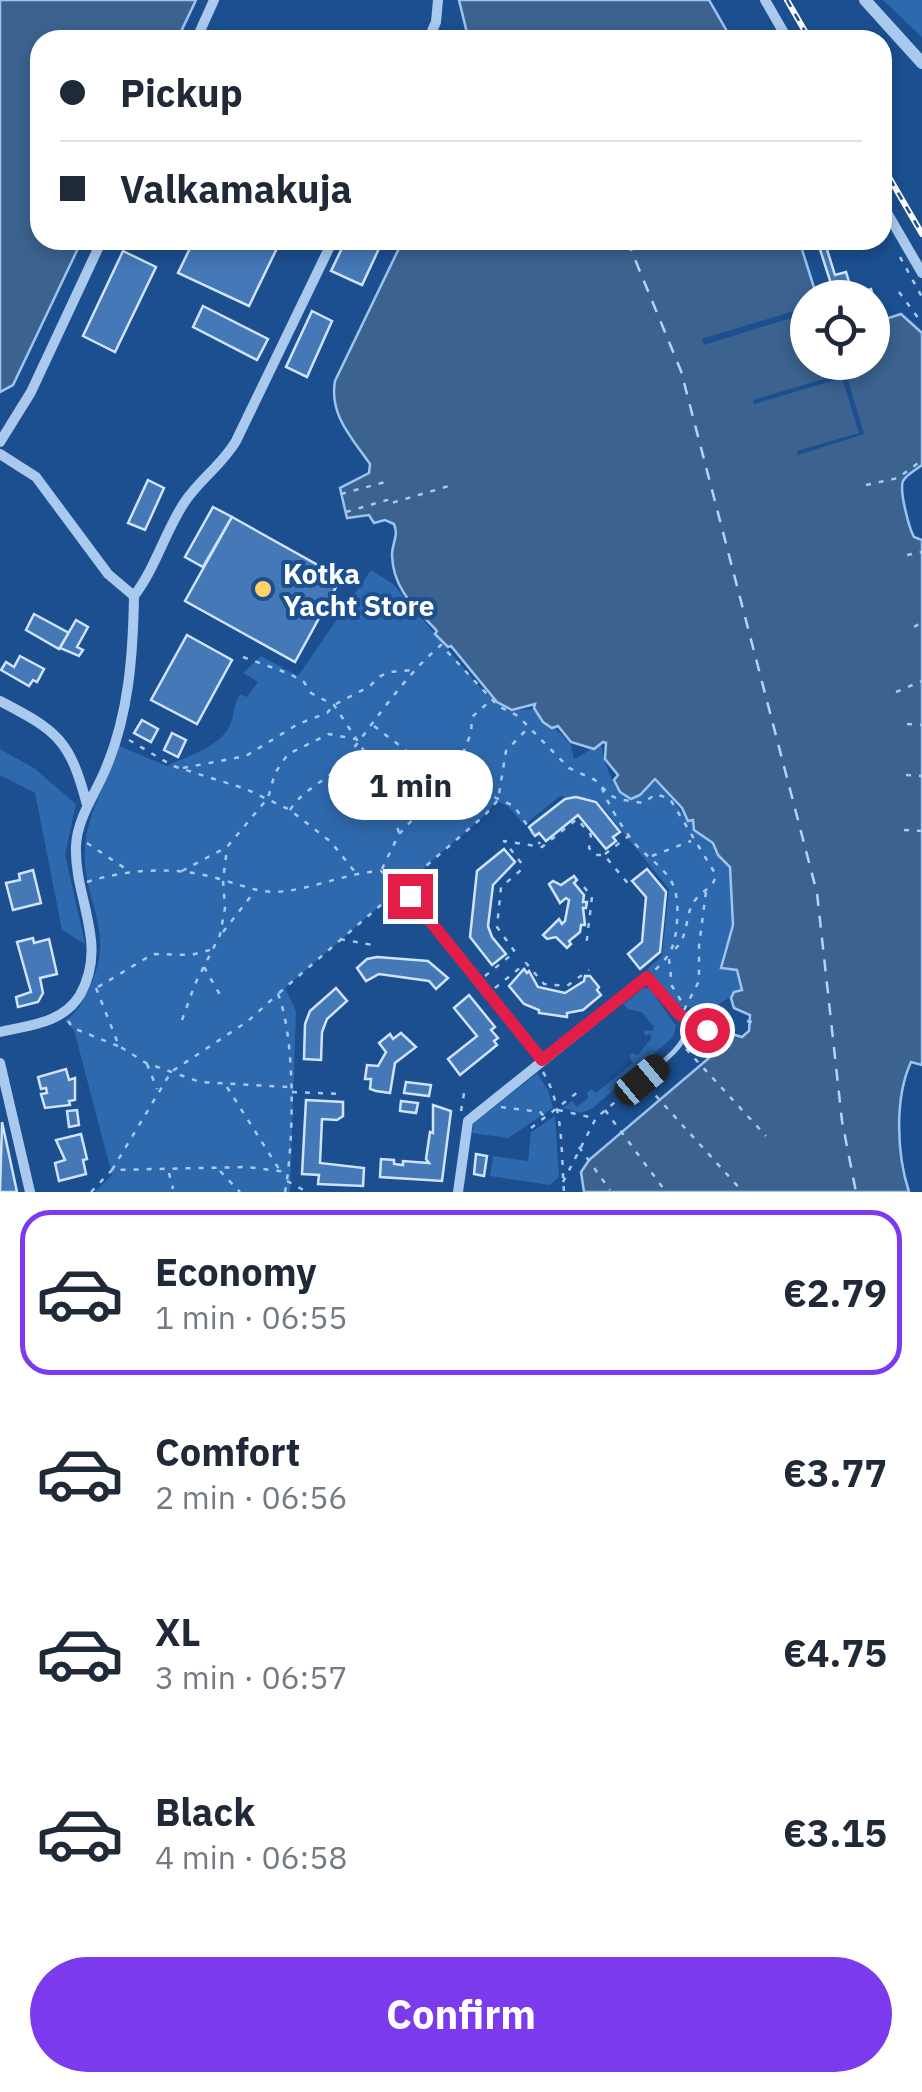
<!DOCTYPE html>
<meta charset="utf-8">
<style>
body{margin:0;font-family:"IBM Plex Sans",sans-serif;background:#f2f2f3;color:#1f2937;height:100vh;display:flex;flex-direction:column;font-size:38px;white-space:nowrap}
*{box-sizing:border-box;margin:0}
p{font-size:32px;color:#747a83}
.icon{flex:none;width:55px;height:55px;fill:none;stroke:currentColor;stroke-width:2;stroke-linecap:round;stroke-linejoin:round}
.map{position:relative;height:1192px;overflow:hidden}
.details{display:flex;flex-direction:column;background:#fff;flex:1}
.details>*{flex:none}
.guide{position:absolute;left:30px;top:30px;width:862px;height:220px;border-radius:30px;box-shadow:0 5px 15px #0003;display:grid;align-content:center;height:220px;padding:0 30px;background:#fff}
.tools{position:absolute;left:790px;top:280px;display:grid;gap:20px}
.tools a{display:grid;place-items:center;width:100px;height:100px;border-radius:50%;background:#fff;box-shadow:0 5px 15px #0003;font-size:50px}
.end{position:absolute;width:45px;height:45px;margin:-22px;border:12px solid #e11d48;background:#fff;box-shadow:0 0 0 5px #fff}
.from{border-radius:50%}
.bubble{position:absolute;height:70px;border-radius:35px;background:#fff;box-shadow:0 5px 15px #0003;font-size:32px;font-weight:800;line-height:70px;text-align:center}
.car{position:absolute;width:30px;height:60px;margin:-30px -15px;border-radius:12px;box-shadow:0 0 8px 2px #0007;background:linear-gradient(#222 24%,#8ab4d8 0 40%,#222 0 76%,#8ab4d8 0 86%,#222 0)}
.guide b{display:flex;align-items:center;gap:35px;height:95px;font-size:38px}
.guide b+b{border-top:2px solid #e0e1e3}
.guide i{width:25px;height:25px;background:#1f2937}
ul{padding:18px 0 0;list-style:none}
li{display:flex;align-items:center;gap:30px;height:165px;margin:0 20px 15px;padding:0 10px;border:5px solid transparent;border-radius:30px}
li div{flex:1}
li b{display:block;font-size:38px}
li em{font-style:normal;font-weight:800}
li.current{border-color:#7c3aed}
li>.icon{width:90px;height:90px;stroke-width:1.5}
.action{display:flex;gap:20px;margin-top:auto;padding:20px 30px}
.action a{flex:1;height:115px;border-radius:60px;background:#7c3aed;color:#fff;font-size:40px;font-weight:800;line-height:115px;text-align:center}
.map>svg:first-child{display:block}
.green{fill:#2e69ad}
.water{fill:#3c6290;stroke:#9cc4f0;stroke-width:2.5}
.pier{fill:#1b4f8f}
.lines{fill:none;stroke-linecap:round;stroke-linejoin:round}
.ferry{stroke:#b5d3f5;stroke-width:2.5;stroke-dasharray:12 10;stroke-linecap:butt}
.building{fill:#4478b7;stroke:#cfe3fa;stroke-width:2.5}
.path{stroke:#a9c9ee;stroke-width:2.5;stroke-dasharray:5 8;stroke-linecap:butt}
.service{stroke:#a9c9ee;stroke-width:5}
.minor{stroke:#a9c9ee;stroke-width:10}
.tertiary{stroke:#a9c9ee;stroke-width:12}
.rail-casing{stroke:#fff;stroke-width:6}
.rail{stroke:#1b4f8f;stroke-width:2.5;stroke-dasharray:8;stroke-linecap:butt}
.route{stroke:#e11d48;stroke-width:12}
.poi-dot{fill:#ffd166;stroke:#1b4f8f;stroke-width:4}
.labels{text-anchor:middle;dominant-baseline:central;stroke-width:8;stroke-linejoin:round;paint-order:stroke}
.poi-label{font-size:28px;font-weight:bold;fill:#fff;stroke:#1b4f8f;text-anchor:start}
</style>
<div class="map">
<svg width="922" height="1192" viewBox="0 0 922 1192">
<rect width="100%" height="100%" fill="#1b4f8f"/>
<!-- green -->
<g class="green">
<path d="M883,0H922V37Z"/>
<path d="M371,570L393,584L478,685L497,702L512,710L536,709L570,743L574,759L601,744C604,764 613,789 630,800L640,795L655,779L688,820H693L695,831L713,843L718,855L730,867L733,925L722,958L737,969L742,990L714,1007H681L647,969L662,956L669,889L597,800L560,796L524,825L509,807L497,801L485,815L285,988L296,1011L290,1192H95L112,1175L74,1030L65,1021C79,1012 84,999 91,984C116,930 81,898 85,848C87,813 108,780 119,746L167,766C187,756 220,747 230,725C235,714 233,704 240,694L247,697L258,682L243,673L261,656L298,676Z"/>
<path d="M0,749L34,768L76,804L65,854L85,944L62,930L35,793L0,775Z"/>
<path d="M644,988L650,989L676,1026L673,1037L593,1108L581,1113L563,1108L572,1101L577,1107L588,1098L587,1093L591,1089L596,1093L633,1063L629,1056L632,1053L638,1055L652,1037L650,1034L645,1036L644,1030L652,1031L654,1027L642,1012L627,1009L624,1004Z"/>
<path d="M537,1073L548,1090L553,1108L508,1138L472,1133L474,1123Z"/>
<path d="M555,1116L559,1177L550,1185L490,1176L493,1156L528,1161L531,1132Z"/>
</g>
<!-- water -->
<g class="water">
<path d="M0,0H196L177,40H40V240H82L13,385L0,392Z"/>
<path d="M459,0H709L732,40H465L467,33Z"/>
<path d="M403,240H799L817,297L808,298V362H872L873,323L901,314L922,333V465C917,469 906,475 903,481C899,490 909,528 914,537L922,540V1065L911,1062C894,1099 897,1155 909,1192H584L581,1172L589,1160L709,1058L714,1047L712,1037L718,1030L742,1037L749,1031L750,1015L734,1008L731,998L734,992L742,990L737,970L721,968L733,925L730,867L718,855L713,843L694,830L693,820L688,821L682,808L655,779L640,795L631,799L620,792L614,780L618,775L605,759L606,743L603,742L594,749L571,742L558,726L552,728L543,722L534,708L535,704L512,710L497,702L451,646L448,647L435,634L437,631C416,608 393,590 392,555C392,543 399,536 394,524L385,520L374,523L369,515L347,518L340,488L369,473L370,464C352,438 329,415 335,381Z"/>
</g>
<!-- pier -->
<g class="pier">
<path d="M807,307V313L704,345L702,339Z"/>
<path d="M838,363H843L864,434L798,455L797,451L859,433L842,378L754,404L753,400L841,374Z"/>
</g>
<g class="lines">
<!-- ferry -->
<path class="ferry" d="M627,240L681,371L817,893L842,1121L856,1192"/>
</g>
<!-- building -->
<g class="building">
<path d="M194,240H281L249,306L178,273Z"/>
<path d="M346,240H383L362,285L331,271Z"/>
<path d="M817,240H824L835,275L846,272L853,295L871,289L873,296L845,298L844,292L838,294L836,289L833,290Z"/>
<path d="M123,251L156,267L115,352L83,336Z"/>
<path d="M203,306L268,339L257,360L193,327Z"/>
<path d="M312,311L332,321L307,377L286,367Z"/>
<path d="M148,480L164,488L145,530L128,523Z"/>
<path d="M213,507L232,517L203,567L185,557Z"/>
<path d="M232,517L341,578L295,662L185,601Z"/>
<path d="M34,614L69,633L59,649L26,630Z"/>
<path d="M76,620L88,627L77,647L83,650L79,656L60,648Z"/>
<path d="M187,635L232,660L197,724L151,700Z"/>
<path d="M20,656L44,669L37,682L33,680L29,686L1,670L6,662L14,667Z"/>
<path d="M142,720L158,729L151,742L134,733Z"/>
<path d="M172,733L186,740L178,757L164,750Z"/>
<path d="M576,797L596,802L620,832L613,837L616,841L606,849L578,815L546,841L539,833L535,836L529,827L565,799Z"/>
<path d="M504,849L515,862L493,885L488,926L492,937L506,954L492,965L470,937L477,871Z"/>
<path d="M647,869L666,892L660,952L640,969L628,954L642,942L646,897L632,881Z"/>
<path d="M33,870L41,903L13,910L6,883L20,880L19,874Z"/>
<path d="M574,876L577,880L574,883L584,895L583,902H587L586,908H583L585,925H581L580,932L569,941L571,944L567,948L556,937L547,939L543,935L559,919L562,924L565,921L569,900L566,898L560,903L549,884L553,881L561,885Z"/>
<path d="M33,938L34,943L49,939L57,974L40,978L43,993L38,1002L18,1007L16,997L31,992L17,942Z"/>
<path d="M377,957L428,961L448,978L436,989L429,981L379,974L366,981L357,968L367,959Z"/>
<path d="M524,969L527,973L529,971L538,987L565,993L584,981L585,976H590L599,987L597,990L601,995L583,1010L567,1013V1017L539,1013V1010L524,1004L509,986Z"/>
<path d="M336,988L347,1001L327,1019L322,1032L321,1060L304,1059L305,1024L310,1011Z"/>
<path d="M469,995L495,1027L491,1030L498,1038L494,1041L497,1045L460,1075L448,1059L477,1036L454,1008Z"/>
<path d="M401,1033L416,1047L395,1063L390,1093L376,1091L370,1089L371,1079H365L367,1065L378,1066L386,1052L379,1043L390,1034L393,1039Z"/>
<path d="M66,1069L69,1080L75,1078V1100L69,1101L70,1105L45,1108L41,1094L47,1093L46,1088L41,1089L38,1077Z"/>
<path d="M406,1082L431,1085L429,1096L404,1093Z"/>
<path d="M306,1100L343,1102V1116L337,1120L322,1119L320,1163L364,1168L363,1186L318,1184L319,1175L302,1174Z"/>
<path d="M401,1101L418,1103L416,1113L400,1111Z"/>
<path d="M433,1105L451,1111L442,1181L380,1177L381,1159L394,1160V1164L403,1165V1161L429,1163L426,1159L430,1132L433,1133Z"/>
<path d="M77,1110L79,1125L69,1127L67,1111Z"/>
<path d="M2,1122L17,1192H0Z"/>
<path d="M81,1134L87,1159L83,1160L86,1174L59,1181L55,1163L65,1160L56,1140Z"/>
<path d="M476,1154L487,1156L484,1176L474,1174Z"/>
</g>
<g class="lines">
<!-- path -->
<g class="path">
<path d="M900,257L922,297"/>
<path d="M899,292L922,323"/>
<path d="M866,485L898,478L922,460"/>
<path d="M341,494L385,482"/>
<path d="M346,512L387,500L388,504L449,486"/>
<path d="M907,555L922,552"/>
<path d="M914,627L922,622"/>
<path d="M243,657L290,674L304,682L311,693L334,705L370,760L371,772L389,790L399,834"/>
<path d="M896,692L922,681"/>
<path d="M907,724L922,725"/>
<path d="M374,726L412,755L427,763L457,768L485,793L514,806L540,844"/>
<path d="M129,740L173,766L246,789L290,810L331,842L355,872"/>
<path d="M183,768L246,756L298,724L327,713L334,705L370,686L379,677L389,672L414,670"/>
<path d="M906,775L922,776"/>
<path d="M602,788C607,803 628,838 640,849C667,874 680,879 677,922C675,945 672,954 655,970"/>
<path d="M290,810C305,787 326,782 341,764C373,725 402,678 441,645L498,706L518,716L569,768L595,780L610,795L618,799L643,803L656,794L670,799L716,875C713,889 704,889 696,899C683,914 691,935 674,950"/>
<path d="M904,830L922,831"/>
<path d="M87,843L126,869"/>
<path d="M605,854L630,835"/>
<path d="M652,856L691,841"/>
<path d="M382,869L399,834L454,776L471,733L472,717L491,700"/>
<path d="M182,871L227,847L268,798L275,773L288,754L329,734L355,739"/>
<path d="M87,882C131,868 179,866 223,880C241,885 257,892 276,892C311,890 345,873 381,871L405,891"/>
<path d="M584,887L592,897L586,947"/>
<path d="M223,932L255,891"/>
<path d="M340,939L378,946"/>
<path d="M669,959L672,986L685,1007"/>
<path d="M204,967L223,1000"/>
<path d="M485,976L515,952L497,927L501,887L521,870L522,864L504,841L542,847L577,819L591,835L589,848L595,855H604L631,887"/>
<path d="M98,987L153,954L191,955L210,950"/>
<path d="M96,988L119,1046L146,1063L200,1082L289,1087"/>
<path d="M495,988L526,963L544,984L567,986L589,970"/>
<path d="M279,993L485,815L498,800L506,751L527,729"/>
<path d="M684,1010L699,981V946L706,892"/>
<path d="M182,1020L195,984L220,935L225,908L223,880L227,849"/>
<path d="M68,1021L73,1028L118,1046"/>
<path d="M747,1021L756,1023"/>
<path d="M686,1049L766,1136"/>
<path d="M147,1064L157,1089"/>
<path d="M543,1072C564,1106 561,1153 564,1192"/>
<path d="M647,1086L743,1192"/>
<path d="M227,1087L279,1169"/>
<path d="M292,1092L342,1094"/>
<path d="M501,1107L540,1112L546,1118"/>
<path d="M558,1110L594,1118"/>
<path d="M605,1110L666,1192"/>
<path d="M461,1111L465,1087"/>
<path d="M531,1128L578,1092"/>
<path d="M579,1147L610,1190"/>
<path d="M112,1170L171,1072L248,1021L278,994C296,1039 294,1143 285,1192"/>
<path d="M220,1171L240,1192"/>
<path d="M169,1173L173,1189"/>
<path d="M287,1181L307,1192"/>
<path d="M563,1182L596,1118L638,1083"/>
<path d="M91,1192L112,1170L247,1167L287,1172"/>
</g>
<!-- service -->
<g class="service">
<path d="M410,896L542,1060"/>
<path d="M682,1015L707,1030"/>
<path d="M642,1080C699,1032 699,1032 647,977"/>
</g>
<!-- minor -->
<g class="minor">
<path d="M765,0L788,40"/>
<path d="M196,40L214,0"/>
<path d="M428,40L436,22L438,0"/>
<path d="M882,204L922,273"/>
<path d="M0,442L31,392L102,240"/>
<path d="M0,454L36,477L108,574L134,596C133,654 129,714 106,768C96,793 77,818 76,846C74,899 109,943 80,995C63,1023 30,1025 0,1032"/>
<path d="M134,596C156,567 165,532 184,503C199,480 222,465 236,441L333,240"/>
<path d="M0,701C58,731 70,740 87,805"/>
<path d="M0,1063L30,1192"/>
<path d="M458,1192L468,1121L647,977"/>
</g>
<!-- tertiary -->
<path class="tertiary" d="M865,0L922,63"/>
<defs>
<g id="rail">
<path d="M787,0L810,40"/>
<path d="M882,165L922,234"/>
</g>
</defs>
<!-- rail casing -->
<use href="#rail" class="rail-casing"/>
<!-- rail -->
<use href="#rail" class="rail"/>
</g>
<g class="lines">
<!-- route -->
<path class="route" d="M410,896L542,1060L647,977L679,1014L707,1030"/>
</g>
<!-- markers -->
<circle class="poi-dot" cx="263" cy="589" r="10"/>
<g class="labels">
<!-- poi labels -->
<g class="poi-label">
<text x="283" y="573">Kotka<tspan x="283" dy="32">Yacht Store</tspan></text>
</g>
</g>
</svg>
<div class="tools">
<a><svg class="icon" aria-label="locate" viewBox="0 0 24 24"><circle cx="12" cy="12" r="6"/><path d="M12 2v4M12 18v4M2 12h4M18 12h4"/></svg></a>
</div>
<i class="end from" style="left:707px;top:1030px"></i>
<i class="end" style="left:410px;top:896px"></i>
<div class="bubble" style="left:328px;top:750px;width:165px">1 min</div>
<i class="car" style="left:642px;top:1080px;rotate:50deg"></i>
<div class="guide">
<b><i class="from"></i>Pickup</b>
<b><i></i>Valkamakuja</b>
</div>
</div>
<section class="details">
<ul>
<li class="current"><svg class="icon" aria-label="car" viewBox="0 0 24 24"><path d="M5 17H2v-5l4-1 3-4h7l3 4 3 1v5h-3M9 17h6M6 11h13"/><circle cx="7" cy="17" r="2"/><circle cx="17" cy="17" r="2"/></svg><div><b>Economy</b><p>1 min · 06:55</p></div><em>€2.79</em></li>
<li><svg class="icon" aria-label="car" viewBox="0 0 24 24"><path d="M5 17H2v-5l4-1 3-4h7l3 4 3 1v5h-3M9 17h6M6 11h13"/><circle cx="7" cy="17" r="2"/><circle cx="17" cy="17" r="2"/></svg><div><b>Comfort</b><p>2 min · 06:56</p></div><em>€3.77</em></li>
<li><svg class="icon" aria-label="car" viewBox="0 0 24 24"><path d="M5 17H2v-5l4-1 3-4h7l3 4 3 1v5h-3M9 17h6M6 11h13"/><circle cx="7" cy="17" r="2"/><circle cx="17" cy="17" r="2"/></svg><div><b>XL</b><p>3 min · 06:57</p></div><em>€4.75</em></li>
<li><svg class="icon" aria-label="car" viewBox="0 0 24 24"><path d="M5 17H2v-5l4-1 3-4h7l3 4 3 1v5h-3M9 17h6M6 11h13"/><circle cx="7" cy="17" r="2"/><circle cx="17" cy="17" r="2"/></svg><div><b>Black</b><p>4 min · 06:58</p></div><em>€3.15</em></li>
</ul>
<div class="action"><a>Confirm</a></div>
</section>
